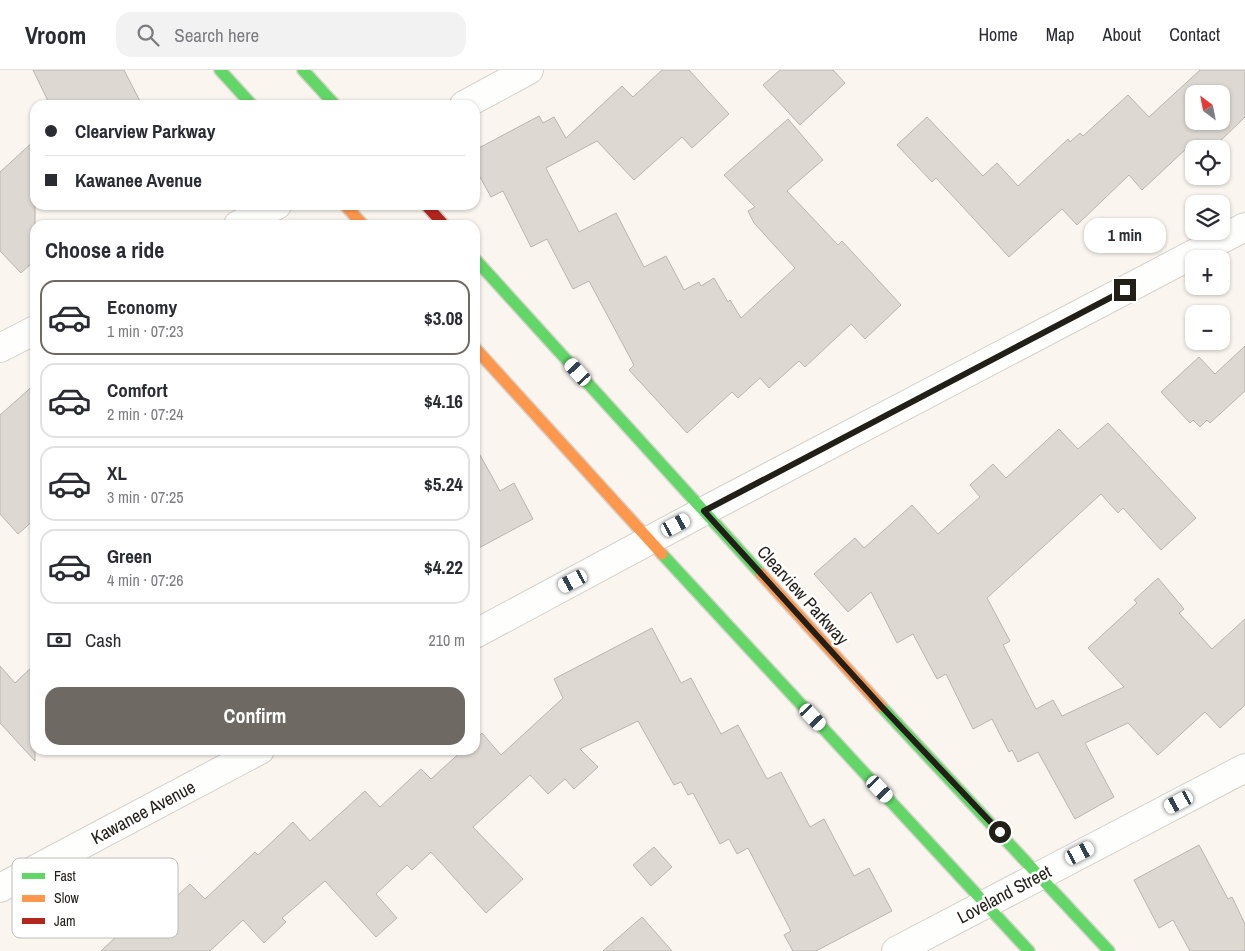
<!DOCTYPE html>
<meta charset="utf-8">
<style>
body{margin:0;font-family:"Archivo Narrow",sans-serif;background:#f2f2f3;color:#2b2b33;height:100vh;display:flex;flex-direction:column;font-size:19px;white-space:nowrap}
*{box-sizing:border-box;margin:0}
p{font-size:16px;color:#7c7c81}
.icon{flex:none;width:28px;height:28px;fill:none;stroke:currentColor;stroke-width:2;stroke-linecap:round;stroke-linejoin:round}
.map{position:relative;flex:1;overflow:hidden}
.drawer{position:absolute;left:30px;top:150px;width:450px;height:535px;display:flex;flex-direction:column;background:#fff;border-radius:15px;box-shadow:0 1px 4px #0004}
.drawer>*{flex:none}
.guide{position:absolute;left:30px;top:30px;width:450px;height:110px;border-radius:15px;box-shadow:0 1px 4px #0004;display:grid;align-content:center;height:110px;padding:0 15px;background:#fff}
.needle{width:32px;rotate:328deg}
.fabs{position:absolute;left:1185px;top:15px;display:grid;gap:10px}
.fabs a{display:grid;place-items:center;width:45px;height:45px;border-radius:10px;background:#fff;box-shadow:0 1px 4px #0004;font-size:25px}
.end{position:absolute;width:22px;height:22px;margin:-11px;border:6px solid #221e18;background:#fff;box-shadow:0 0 0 2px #fff}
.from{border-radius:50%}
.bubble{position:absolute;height:35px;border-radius:15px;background:#fff;box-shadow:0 1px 4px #0004;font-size:16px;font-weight:700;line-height:35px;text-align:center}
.car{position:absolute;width:15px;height:30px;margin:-15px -8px;border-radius:6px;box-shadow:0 0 4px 1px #0007;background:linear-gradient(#fff 24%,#345 0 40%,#fff 0 76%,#345 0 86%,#fff 0)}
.guide b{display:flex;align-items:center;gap:18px;height:48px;font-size:19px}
.guide b+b{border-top:1px solid #e1e1e2}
.guide i{width:12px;height:12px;background:#2b2b33}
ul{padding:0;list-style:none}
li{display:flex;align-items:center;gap:15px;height:75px;margin:0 10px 8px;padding:0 5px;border:2px solid #e1e1e2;border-radius:15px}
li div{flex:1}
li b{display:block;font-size:19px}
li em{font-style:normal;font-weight:700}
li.active{border-color:#6e6963}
li>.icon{width:45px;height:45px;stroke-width:1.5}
h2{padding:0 15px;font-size:22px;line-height:60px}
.pay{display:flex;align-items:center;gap:12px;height:55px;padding:0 15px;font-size:19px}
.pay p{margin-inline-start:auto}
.cta{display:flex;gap:10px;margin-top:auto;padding:10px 15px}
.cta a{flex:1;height:58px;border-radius:15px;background:#6e6963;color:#fff;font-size:20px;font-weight:700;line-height:58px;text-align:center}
header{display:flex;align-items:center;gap:30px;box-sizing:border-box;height:70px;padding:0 25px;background:#fff;border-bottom:1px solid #e1e1e2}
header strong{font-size:24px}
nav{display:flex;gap:28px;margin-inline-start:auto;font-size:18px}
.search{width:350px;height:45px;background:#f2f2f3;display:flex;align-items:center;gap:12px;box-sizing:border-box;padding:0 18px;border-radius:15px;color:#7c7c81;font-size:19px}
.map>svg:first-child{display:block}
.building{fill:#ddd8d2;stroke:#b9b5b0;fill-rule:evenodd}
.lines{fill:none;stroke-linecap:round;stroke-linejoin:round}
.street-casing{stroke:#d5d1cb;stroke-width:30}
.fast-casing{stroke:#d5d1cb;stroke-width:14}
.slow-casing{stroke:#d5d1cb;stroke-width:14}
.jam-casing{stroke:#d5d1cb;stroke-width:14}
.street{stroke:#fefefd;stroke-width:28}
.fast{stroke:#63d668;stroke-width:11}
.slow{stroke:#ff974d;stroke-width:11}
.jam{stroke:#b3261e;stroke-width:11}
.route{stroke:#221e18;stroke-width:6}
.labels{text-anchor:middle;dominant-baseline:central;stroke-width:5;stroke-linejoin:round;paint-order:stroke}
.street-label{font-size:18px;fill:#221e18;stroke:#fff}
.key{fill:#fff;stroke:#bdbcba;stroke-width:1}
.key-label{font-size:14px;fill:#221e18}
</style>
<header>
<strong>Vroom</strong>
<div class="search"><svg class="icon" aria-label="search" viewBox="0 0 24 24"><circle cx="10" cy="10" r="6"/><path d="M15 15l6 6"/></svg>Search here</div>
<nav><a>Home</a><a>Map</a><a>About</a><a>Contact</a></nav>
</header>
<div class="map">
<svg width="1245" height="881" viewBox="0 0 1245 881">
<rect width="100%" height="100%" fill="#faf5ef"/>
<!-- building -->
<g class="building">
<path d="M33,0H124L142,35H50Z"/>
<path d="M662,0H689L729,44L692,78L682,67L634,110L597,71L546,98L579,162L616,143L644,197L666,186L684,220L699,212L701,216L714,208L728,232L730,230L741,248L795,198L754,153L748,141L755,137L724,105L788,49L823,90L787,121L838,175L842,171L901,235L865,269L851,254L805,297L799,291L769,318L760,308L738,328L732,322L687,363L629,300L634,295L589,211L573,219L547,169L531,177L503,121L491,127L475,98V80L539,46L543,53L554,47L566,68L622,16L633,27Z"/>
<path d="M780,0H833L845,13L800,55L763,15Z"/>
<path d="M1200,0H1245V47L1212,79H1189L1188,77L1142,120L1129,105L1077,155L1062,139L1009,187L936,108L932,112L897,75L927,47L983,106L997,93L1018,116L1068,69L1070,72L1080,63L1083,66L1128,25L1149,47ZM1194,24H1221V51H1194Z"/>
<path d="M35,70V190L21,203L0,181V102Z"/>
<path d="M1245,276V321L1210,353L1207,350L1200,357L1193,350L1190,353L1161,322L1199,287L1215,304Z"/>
<path d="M35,314V449L18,464L0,444V345Z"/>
<path d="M1108,353L1196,448L1161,480L1123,438L1118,443L1101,424L987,528L1010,571L1003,575L1036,639L1053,630L1062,646L1124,617L1088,578L1137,533L1134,530L1158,508L1184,539L1179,543L1212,579L1245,549V635L1220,658L1205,642L1158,685L1128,653L1085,673L1114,727L1075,749L1038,682L1018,692L1012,680L1009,682L992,649L973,659L946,604L937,609L913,564L897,573L871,522L848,542L814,504L855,468L864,478L912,435L938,464L980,427L970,415L993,394L1006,408L1059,359L1078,379Z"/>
<path d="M475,376L500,421L514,413L533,449L475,480Z"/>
<path d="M652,558L681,613L691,608L721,664L738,655L767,709L781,702L810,757L824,749L854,806L869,798L892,841L816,881H793L784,865L791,861L748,778L737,784L729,769L720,774L693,723L688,725L681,712L674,715L638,651L580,679L598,697L574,719L565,709L548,724L530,705L473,757L523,809L486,843L431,782L412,800L407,795L376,824L397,848L376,867L325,811L282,848L286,852L264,873L243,850L210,881H101L139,845L147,854L190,814L205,829L255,782L258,785L293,752L310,771L365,721L380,737L421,699L431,709L463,680H475V669L482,663L501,685L563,628L554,609Z"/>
<path d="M35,594V691L0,653V596L15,613Z"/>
<path d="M1199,775L1228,829L1232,827L1245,854V881H1190L1173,850L1159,858L1134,810Z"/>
<path d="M654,777L672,797L651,816L633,795Z"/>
<path d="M642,847L672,881H603Z"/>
</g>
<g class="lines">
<defs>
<g id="street">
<path d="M464,35L529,0"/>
<path d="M238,155L277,135"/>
<path d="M0,278L35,260"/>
<path d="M475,564L704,441L1245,157"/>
<path d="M0,818L260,680"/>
<path d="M896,881L1245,698"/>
</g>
<g id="fast">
<path d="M220,0L252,35"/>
<path d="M303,0L335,35"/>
<path d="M475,189L761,504"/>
<path d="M662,484L1029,881"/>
<path d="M881,636L1109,881"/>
</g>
<g id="slow">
<path d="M345,135L363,155"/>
<path d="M475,278L662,484"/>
<path d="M761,504L881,636"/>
</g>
<path id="jam" d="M426,135L444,155"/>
</defs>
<!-- street casing -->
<use href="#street" class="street-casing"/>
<!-- fast casing -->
<use href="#fast" class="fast-casing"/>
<!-- slow casing -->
<use href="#slow" class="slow-casing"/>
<!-- jam casing -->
<use href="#jam" class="jam-casing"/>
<!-- street -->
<use href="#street" class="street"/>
<!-- fast -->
<use href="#fast" class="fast"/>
<!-- slow -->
<use href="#slow" class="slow"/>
<!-- jam -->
<use href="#jam" class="jam"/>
</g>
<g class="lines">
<!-- route -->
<path class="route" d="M1000,762L882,637L704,441L1125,220"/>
</g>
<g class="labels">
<!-- street labels -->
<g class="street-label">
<text transform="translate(803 525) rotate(48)">Clearview Parkway</text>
<text transform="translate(143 742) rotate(-28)">Kawanee Avenue</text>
<text transform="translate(1004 824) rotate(-28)">Loveland Street</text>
</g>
</g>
<!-- legend -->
<rect x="12" y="788" width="166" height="80" rx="8" class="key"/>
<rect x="22" y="803" width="23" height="6" fill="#63d668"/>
<rect x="22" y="825" width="23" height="7" fill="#ff974d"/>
<rect x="22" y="848" width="23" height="6" fill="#b3261e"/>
<g class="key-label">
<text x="54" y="811">Fast</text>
<text x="54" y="833">Slow</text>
<text x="54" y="856">Jam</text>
</g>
</svg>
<div class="fabs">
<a><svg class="needle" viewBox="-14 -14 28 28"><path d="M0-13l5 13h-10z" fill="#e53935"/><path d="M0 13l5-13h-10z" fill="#7c7c81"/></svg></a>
<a><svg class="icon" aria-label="locate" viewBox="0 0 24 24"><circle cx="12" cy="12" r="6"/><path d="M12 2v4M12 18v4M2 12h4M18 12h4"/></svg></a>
<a><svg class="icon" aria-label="layers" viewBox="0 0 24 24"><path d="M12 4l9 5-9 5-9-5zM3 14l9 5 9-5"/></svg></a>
<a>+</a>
<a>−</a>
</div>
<i class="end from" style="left:1000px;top:762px"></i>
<i class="end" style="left:1125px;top:220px"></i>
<div class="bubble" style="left:1084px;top:148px;width:82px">1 min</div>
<i class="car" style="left:578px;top:302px;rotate:318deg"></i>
<i class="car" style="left:676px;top:455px;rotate:62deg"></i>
<i class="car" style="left:573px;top:511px;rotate:242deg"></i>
<i class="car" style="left:813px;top:647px;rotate:137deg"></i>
<i class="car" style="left:880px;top:719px;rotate:137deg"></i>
<i class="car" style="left:1179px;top:732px;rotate:242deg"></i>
<i class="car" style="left:1080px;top:783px;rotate:63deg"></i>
<div class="guide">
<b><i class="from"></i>Clearview Parkway</b>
<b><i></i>Kawanee Avenue</b>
</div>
<section class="drawer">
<h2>Choose a ride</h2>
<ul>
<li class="active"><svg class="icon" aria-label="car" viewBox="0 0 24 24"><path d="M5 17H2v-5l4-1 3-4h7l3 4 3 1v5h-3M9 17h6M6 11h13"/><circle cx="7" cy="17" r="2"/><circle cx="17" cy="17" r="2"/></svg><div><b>Economy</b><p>1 min · 07:23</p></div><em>$3.08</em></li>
<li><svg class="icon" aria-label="car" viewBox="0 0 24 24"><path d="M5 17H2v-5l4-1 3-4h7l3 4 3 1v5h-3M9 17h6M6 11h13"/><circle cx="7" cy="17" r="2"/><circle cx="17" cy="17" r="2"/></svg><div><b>Comfort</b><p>2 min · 07:24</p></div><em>$4.16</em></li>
<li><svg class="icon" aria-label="car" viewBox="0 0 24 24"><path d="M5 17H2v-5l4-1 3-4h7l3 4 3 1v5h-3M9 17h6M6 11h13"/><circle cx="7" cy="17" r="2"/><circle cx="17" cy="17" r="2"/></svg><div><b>XL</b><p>3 min · 07:25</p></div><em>$5.24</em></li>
<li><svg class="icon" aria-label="car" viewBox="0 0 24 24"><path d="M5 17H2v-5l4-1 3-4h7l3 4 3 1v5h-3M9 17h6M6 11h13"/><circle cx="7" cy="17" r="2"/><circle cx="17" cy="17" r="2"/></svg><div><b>Green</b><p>4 min · 07:26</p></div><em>$4.22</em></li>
</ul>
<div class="pay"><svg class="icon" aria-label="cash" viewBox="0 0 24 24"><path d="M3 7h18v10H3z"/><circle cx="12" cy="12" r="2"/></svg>Cash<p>210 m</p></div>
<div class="cta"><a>Confirm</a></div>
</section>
</div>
